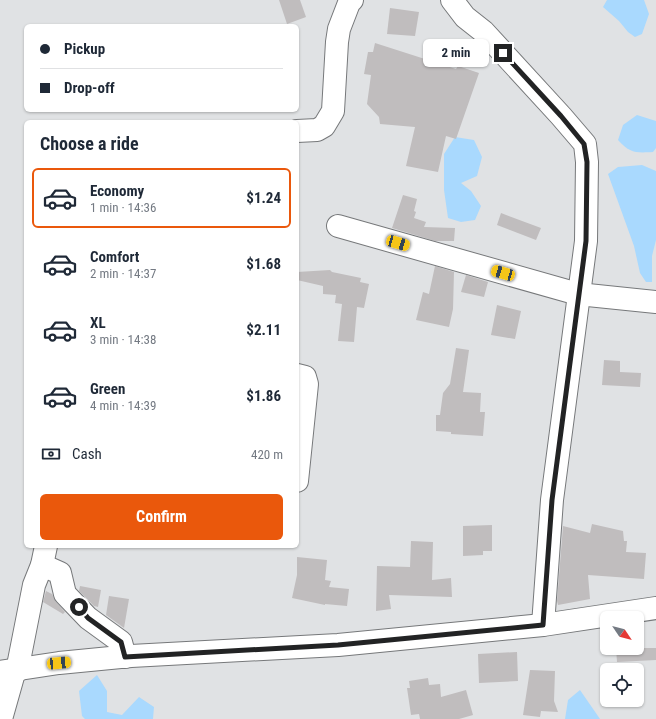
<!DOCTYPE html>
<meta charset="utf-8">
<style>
body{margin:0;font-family:"Roboto Condensed",sans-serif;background:#f2f2f3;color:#1f2937;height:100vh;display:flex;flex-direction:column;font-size:15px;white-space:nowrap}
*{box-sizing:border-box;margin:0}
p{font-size:13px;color:#747a83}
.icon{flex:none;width:22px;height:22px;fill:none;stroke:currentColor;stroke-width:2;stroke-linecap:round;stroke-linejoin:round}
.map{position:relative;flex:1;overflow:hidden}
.sheet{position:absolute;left:24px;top:120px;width:275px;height:428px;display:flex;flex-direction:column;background:#fff;border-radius:6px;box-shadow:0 1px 3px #0004}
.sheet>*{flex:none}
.hud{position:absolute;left:24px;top:24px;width:275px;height:88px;border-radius:6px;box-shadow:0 1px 3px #0004;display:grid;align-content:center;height:88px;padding:0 16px;background:#fff}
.needle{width:26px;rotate:125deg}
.buttons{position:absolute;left:600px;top:611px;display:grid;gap:8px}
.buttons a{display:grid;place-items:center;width:44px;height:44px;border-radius:6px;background:#fff;box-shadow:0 1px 3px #0004;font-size:20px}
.end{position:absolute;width:18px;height:18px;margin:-9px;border:5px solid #222324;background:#fff;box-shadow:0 0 0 2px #fff}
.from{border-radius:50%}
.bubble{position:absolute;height:28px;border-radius:6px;background:#fff;box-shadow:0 1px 3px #0004;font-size:13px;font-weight:700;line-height:28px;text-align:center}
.car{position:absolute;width:12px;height:24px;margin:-12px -6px;border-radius:5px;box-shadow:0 0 3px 1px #0007;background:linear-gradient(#f5c518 24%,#345 0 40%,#f5c518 0 76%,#345 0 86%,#f5c518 0)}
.hud b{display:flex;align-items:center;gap:14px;height:38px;font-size:15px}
.hud b+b{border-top:1px solid #e0e1e3}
.hud i{width:10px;height:10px;background:#1f2937}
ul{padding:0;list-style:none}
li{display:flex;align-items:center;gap:12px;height:60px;margin:0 8px 6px;padding:0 8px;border:2px solid transparent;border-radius:6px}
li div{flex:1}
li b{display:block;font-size:15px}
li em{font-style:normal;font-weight:700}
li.active{border-color:#ea580c}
li>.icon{width:36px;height:36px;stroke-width:1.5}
h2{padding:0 16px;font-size:18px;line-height:48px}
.pay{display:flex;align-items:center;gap:10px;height:44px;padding:0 16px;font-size:15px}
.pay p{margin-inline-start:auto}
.cta{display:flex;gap:8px;margin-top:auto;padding:8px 16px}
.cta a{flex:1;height:46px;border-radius:6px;background:#ea580c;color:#fff;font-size:16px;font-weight:700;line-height:46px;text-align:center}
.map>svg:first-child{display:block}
.green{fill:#a9d9fe}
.building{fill:#c0bdbe}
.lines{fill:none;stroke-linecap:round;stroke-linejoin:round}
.minor-casing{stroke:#76787a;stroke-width:24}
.minor{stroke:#fff;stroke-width:22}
.route{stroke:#222324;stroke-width:5}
</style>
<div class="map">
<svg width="656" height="719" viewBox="0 0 656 719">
<rect width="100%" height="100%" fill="#e0e2e4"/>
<!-- green -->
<g class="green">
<path d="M607,0H644L649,14L642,34L635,37L628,32L619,21L603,7Z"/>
<path d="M637,115L656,121V148L653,152C635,153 630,153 618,140L623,125Z"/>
<path d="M455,137L474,140L482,157L477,176L461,183L471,191L481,206L475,220L461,222L448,218L444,190V154Z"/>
<path d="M642,165L656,171V240L652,256V282H646L640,273L634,246L608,174L618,167Z"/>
<path d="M97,675L107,691V712L122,715L139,697L154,707L153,719H85L82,716L79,691Z"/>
<path d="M580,690L600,719H565L568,700Z"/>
</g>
<!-- building -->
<g class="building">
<path d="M279,0H300L306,17L287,24Z"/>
<path d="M390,8L419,12L415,36L387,34Z"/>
<path d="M375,43L456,69L458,66L479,73L456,139L446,136L438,172L406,166L415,127L380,124L379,117L367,104L371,75L364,74L368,52H373Z"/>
<path d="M403,195L417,199L414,211L416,212L414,218L426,222L424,227L455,228L454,241H435L392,228Z"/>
<path d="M501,213L541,228L536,240L497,225Z"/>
<path d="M435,266L454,272L453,309L449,327L416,320L423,292L429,294Z"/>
<path d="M330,270L332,272L361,278L360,282L369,284L364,308L357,307L354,342L338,341L342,304L335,303L336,295L323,294V286L297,280V272Z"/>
<path d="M466,275L488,282L484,297L461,292Z"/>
<path d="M497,305L521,311L515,339L491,335Z"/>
<path d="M456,348L469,350L463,392L481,393L480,412H485L483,436L451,434V432L436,431V415H440L443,393L450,384Z"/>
<path d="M604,360L620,361V372L641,373L640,387L602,385Z"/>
<path d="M592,524L623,531L624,541H627L626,552L646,553L644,579L588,575L590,599L558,605L557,601L563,526L590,533Z"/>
<path d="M492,525V551H483V555L463,556V526Z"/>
<path d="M411,541L433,542L432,580L451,578L452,597L389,595L391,609L376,611L377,566L410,567Z"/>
<path d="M297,557L327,560L325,580L331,581L329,587L349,589L347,606L325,604V605L292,598L297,575Z"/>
<path d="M80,586L101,590L98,607L94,606L79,591Z"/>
<path d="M46,591L52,594L56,602L65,612L63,614L43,602Z"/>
<path d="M109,596L129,599L124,628L106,615Z"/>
<path d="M616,648H656V660L617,662Z"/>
<path d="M517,652L518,681L479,683L478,654Z"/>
<path d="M530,670L555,671L554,701L558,712L541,711L540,717L523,715Z"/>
<path d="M428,678L429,685L440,684L441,697L466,690L473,715L459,719H420L419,714L411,715L407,688H410L409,681Z"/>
</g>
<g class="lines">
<defs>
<g id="minor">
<path d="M452,0L465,17L484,32L561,116L585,144L587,162L586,241L552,500L543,625"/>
<path d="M297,131L317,130L324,126L333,111L337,42L339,29L349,3L352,0"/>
<path d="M338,226L578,294L656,302"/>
<path d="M297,375L305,377L307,384L297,481"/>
<path d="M42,565L60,573L65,594L88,618L121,642L125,657"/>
<path d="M0,672L59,663L131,656L338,645L543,625L656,608"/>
<path d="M1,719L14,673L17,671L34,585L42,565L46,546"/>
</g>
</defs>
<!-- minor casing -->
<use href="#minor" class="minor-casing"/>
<!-- minor -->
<use href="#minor" class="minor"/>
</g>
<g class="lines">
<!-- route -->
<path class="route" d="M79,607L88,618L121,642L125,657L338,645L543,625L552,500L586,241L587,162L584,144L561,116L503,53"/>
</g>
</svg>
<div class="buttons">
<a><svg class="needle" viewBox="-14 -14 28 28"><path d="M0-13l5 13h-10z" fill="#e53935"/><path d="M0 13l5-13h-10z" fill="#747a83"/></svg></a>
<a><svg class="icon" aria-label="locate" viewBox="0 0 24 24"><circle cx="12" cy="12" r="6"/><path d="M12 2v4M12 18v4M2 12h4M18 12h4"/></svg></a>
</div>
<i class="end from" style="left:79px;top:607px"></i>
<i class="end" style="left:503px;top:53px"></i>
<div class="bubble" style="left:423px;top:39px;width:66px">2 min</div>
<i class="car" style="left:398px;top:243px;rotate:106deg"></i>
<i class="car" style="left:503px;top:273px;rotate:286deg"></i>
<i class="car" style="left:59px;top:663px;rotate:85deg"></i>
<div class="hud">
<b><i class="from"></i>Pickup</b>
<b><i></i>Drop-off</b>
</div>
<section class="sheet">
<h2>Choose a ride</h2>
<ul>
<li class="active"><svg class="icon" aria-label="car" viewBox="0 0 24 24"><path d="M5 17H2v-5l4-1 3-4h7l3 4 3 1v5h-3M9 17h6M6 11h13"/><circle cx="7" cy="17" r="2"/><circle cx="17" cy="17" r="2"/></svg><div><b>Economy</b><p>1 min · 14:36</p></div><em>$1.24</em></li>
<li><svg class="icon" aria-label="car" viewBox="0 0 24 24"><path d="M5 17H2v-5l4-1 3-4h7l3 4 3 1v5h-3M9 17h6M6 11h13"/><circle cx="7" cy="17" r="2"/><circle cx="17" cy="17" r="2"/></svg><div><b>Comfort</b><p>2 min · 14:37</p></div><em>$1.68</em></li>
<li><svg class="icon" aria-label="car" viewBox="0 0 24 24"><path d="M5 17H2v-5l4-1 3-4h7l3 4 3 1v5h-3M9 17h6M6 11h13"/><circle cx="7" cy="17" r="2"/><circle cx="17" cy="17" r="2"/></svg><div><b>XL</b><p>3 min · 14:38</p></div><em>$2.11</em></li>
<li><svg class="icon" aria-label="car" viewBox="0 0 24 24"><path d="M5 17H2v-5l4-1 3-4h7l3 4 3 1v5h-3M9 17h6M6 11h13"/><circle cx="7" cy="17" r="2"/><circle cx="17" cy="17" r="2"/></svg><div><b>Green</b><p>4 min · 14:39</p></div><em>$1.86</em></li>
</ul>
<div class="pay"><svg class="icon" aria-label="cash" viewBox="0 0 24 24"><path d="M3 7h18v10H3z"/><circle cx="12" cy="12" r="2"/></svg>Cash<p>420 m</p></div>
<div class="cta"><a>Confirm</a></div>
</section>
</div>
